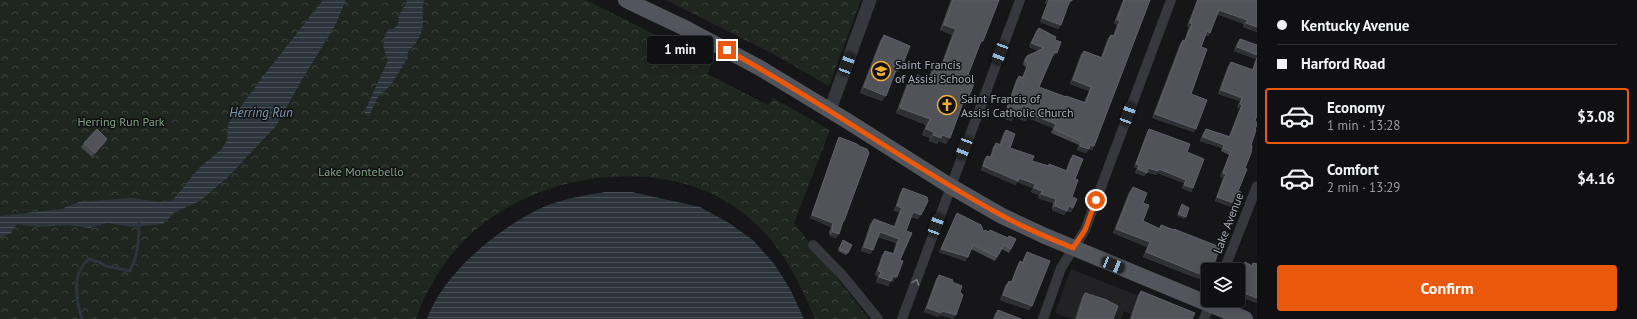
<!DOCTYPE html>
<meta charset="utf-8">
<style>
body{margin:0;font-family:"PT Sans",sans-serif;background:#1e1e20;color:#f1f3f6;height:100vh;display:flex;flex-direction:column;font-size:15px;white-space:nowrap}
*{box-sizing:border-box;margin:0}
p{font-size:13px;color:#9c9d9f}
.icon{flex:none;width:22px;height:22px;fill:none;stroke:currentColor;stroke-width:2;stroke-linecap:round;stroke-linejoin:round}
.map{position:relative;flex:1;overflow:hidden}
.side{display:flex;flex-direction:column;background:#101012;width:380px}
.side>*{flex:none}
.banner{display:grid;align-content:center;height:88px;padding:0 20px;background:#101012}
.tools{position:absolute;left:1201px;top:263px;display:grid;gap:8px}
.tools a{display:grid;place-items:center;width:44px;height:44px;border-radius:4px;background:#101012;box-shadow:0 2px 10px #0003,0 0 0 1px #303032;font-size:20px}
.end{position:absolute;width:18px;height:18px;margin:-9px;border:5px solid #ea580c;background:#fff;box-shadow:0 0 0 2px #fff}
.from{border-radius:50%}
.bubble{position:absolute;height:28px;border-radius:4px;background:#101012;box-shadow:0 2px 10px #0003,0 0 0 1px #303032;font-size:13px;font-weight:700;line-height:28px;text-align:center}
.car{position:absolute;width:12px;height:24px;margin:-12px -6px;border-radius:5px;box-shadow:0 0 3px 1px #0007;background:linear-gradient(#222 24%,#8ab4d8 0 40%,#222 0 76%,#8ab4d8 0 86%,#222 0)}
.banner b{display:flex;align-items:center;gap:14px;height:38px;font-size:15px}
.banner b+b{border-top:1px solid #303032}
.banner i{width:10px;height:10px;background:#f1f3f6}
ul{padding:0;list-style:none}
li{display:flex;align-items:center;gap:12px;height:56px;margin:0 8px 6px;padding:0 12px;border:2px solid transparent;border-radius:4px}
li div{flex:1}
li b{display:block;font-size:15px}
li em{font-style:normal;font-weight:700}
li.current{border-color:#ea580c}
li>.icon{width:36px;height:36px;stroke-width:1.5}
.action{display:flex;gap:8px;margin-top:auto;padding:8px 20px}
.action a{flex:1;height:46px;border-radius:4px;background:#ea580c;color:#fff;font-size:16px;font-weight:700;line-height:46px;text-align:center}
main{display:flex;flex:1;min-height:0}
.map>svg:first-child{display:block}
.built{fill:#222225}
.park{fill:url(#park-crowns)}
.water{fill:url(#water-rules)}
.lines{fill:none;stroke-linecap:round;stroke-linejoin:round}
.stream{stroke:#2c353c;stroke-width:3}
.minor{stroke:#37383d;stroke-width:10}
.tertiary{stroke:#37383d;stroke-width:13}
.primary{stroke:#53555c;stroke-width:16}
.wall{fill:#47494d}
.shaded-wall{fill:#2f3033}
.building{fill:#525359;stroke:#5f6168}
.oneway{stroke:#757881}
.route{stroke:#ea580c;stroke-width:5}
.labels{text-anchor:middle;dominant-baseline:central;stroke-width:3;stroke-linejoin:round;paint-order:stroke}
.poi-label{font-size:12px;fill:#a8adb8;stroke:#111113;text-anchor:start}
.park-label{font-size:12px;fill:#7fa381;stroke:#111113}
.street-label{font-size:12px;fill:#a8adb8;stroke:#111113}
.water-label{font-size:13px;font-style:italic;fill:#7f9bb3;stroke:#111113}
</style>
<main>
<div class="map">
<svg width="1257" height="319" viewBox="0 0 1257 319">
<defs>
<pattern id="park-crowns" width="20" height="18" patternUnits="userSpaceOnUse"><rect width="20" height="18" fill="#1e261f"/><path d="M2 6a3 3 0 1 1 6 0M12 15a3 3 0 1 1 6 0" fill="none" stroke="#3c433d"/></pattern>
<pattern id="water-rules" width="6" height="5" patternUnits="userSpaceOnUse"><rect width="6" height="5" fill="#2c353c"/><path d="M0 2.5h6" fill="none" stroke="#485056"/></pattern>
</defs>
<rect width="100%" height="100%" fill="#161618"/>
<!-- built -->
<path class="built" d="M1071,269L1194,318L1193,319H1144L1124,311L1121,319H1073L1055,313Z"/>
<!-- park -->
<g class="park">
<path d="M0,0H586L712,63L708,74L768,105L773,98L830,130L794,223L869,319H815C798,280 782,245 748,217C671,151 533,170 465,240C443,262 426,290 416,319H0Z"/>
<path d="M666,0H861L829,86L777,56Z"/>
</g>
<!-- water -->
<g class="water">
<path d="M323,0H346L335,26L303,78L276,126L227,178L200,201L175,212L163,224L132,227L107,223L90,228L66,225L39,227L17,224L11,233L0,238V216L61,209L79,202L132,198L160,202L173,200L199,168L222,149L227,140L228,124L264,75Z"/>
<path d="M406,0H424C422,6 423,12 423,19C424,32 417,43 408,52L407,59L391,85L378,97L369,116L364,113L388,60C382,48 382,41 388,29H393L398,25L399,15L407,2Z"/>
<path d="M605,192H632L700,207L729,223L753,240L775,265L790,289L804,319H427C443,272 506,221 551,204C569,198 586,195 605,192Z"/>
</g>
<g class="lines">
<!-- stream -->
<path class="stream" d="M82,319C76,300 71,273 89,259L99,262L106,266L130,271C138,256 139,240 139,223"/>
<!-- minor -->
<g class="minor">
<path d="M813,245L843,276L878,319"/>
<path d="M1224,270L1257,186"/>
<path d="M902,319L1020,0"/>
<path d="M1043,319L1061,268L1085,230L1171,0"/>
<path d="M1204,319L1212,300"/>
</g>
<!-- tertiary -->
<path class="tertiary" d="M830,110L870,0"/>
<!-- primary -->
<path class="primary" d="M626,0L687,29L760,68L849,122L950,186L1002,216L1045,236L1245,319"/>
</g>
<!-- wall -->
<g class="wall">
<path d="M951,0H999L979,47L968,75L971,83L969,96L965,102L964,101L946,144L939,141L937,144L929,141L930,138L922,135L926,125L896,113L907,83L911,77L914,79L917,75L928,79L932,69L936,64L941,65L952,35L940,30Z"/>
<path d="M1046,0H1072L1069,5L1068,4L1061,25L1058,29L1040,22L1047,4L1045,3Z"/>
<path d="M1123,0H1150L1094,146L1092,150L1089,149L1086,153L1077,150L1079,145L1051,133L1053,128L1028,118L1026,121L1022,120L1014,117L1011,121L1003,118L1016,80L1019,76L1022,77L1026,68L1023,64L1024,60L1027,56L1039,51L1029,47L1036,31L1039,28L1055,40L1054,56H1053L1039,87L1065,97L1066,96L1084,102L1089,91L1070,84L1081,54L1084,51L1101,57L1108,38L1111,35L1113,36L1117,25L1114,23Z"/>
<path d="M1197,0H1257V32L1243,27L1244,24L1217,14L1210,33L1208,36L1206,35L1201,47L1191,94L1196,129L1194,132L1152,118L1180,44L1183,40L1184,41L1189,27L1187,26Z"/>
<path d="M884,35L902,66L898,72L896,71L882,101L860,93L880,41Z"/>
<path d="M1240,39L1257,45V115L1255,121V129L1238,191L1236,204L1234,208L1215,201L1223,178L1220,177L1229,155L1221,151L1222,148L1200,141L1203,133L1206,129L1229,136L1240,108L1237,107L1240,101L1218,94L1221,85L1228,66L1231,62L1252,70L1256,59L1234,51L1237,43Z"/>
<path d="M1149,129L1187,152L1193,188L1191,192L1182,188L1184,183L1157,173L1156,175L1147,172L1144,176L1135,173L1137,168L1134,167L1147,132Z"/>
<path d="M1006,130L1010,148L1032,161L1048,166L1049,164L1066,170L1070,159L1073,155L1075,179L1072,197L1073,208L1071,212L1067,211L1064,215L1052,210L1053,203L1038,198L1039,195L1031,192L1033,188L1017,182L1015,185L981,170L984,160L987,156L990,157L993,147L996,143L999,145L1003,134Z"/>
<path d="M839,137L842,225L836,238L830,236L829,232L831,227L810,218L837,141Z"/>
<path d="M107,139L105,143L92,157L81,147L84,143Z"/>
<path d="M1133,187L1143,203V221L1159,228L1161,225L1207,279L1200,277L1199,279L1143,257L1147,247L1113,233L1129,192Z"/>
<path d="M903,188L918,219L911,217L906,231L900,260L893,282L891,281L888,286L876,282L878,276L875,275L882,255L885,251L893,253L896,243L878,237L873,250L870,254L861,251L870,224L874,219L894,226L899,212L894,211L900,193Z"/>
<path d="M957,213L984,232L985,230L1007,238L1009,236L1011,249L1009,253L1002,249L995,261L971,249L968,257L965,261L939,252L955,217Z"/>
<path d="M843,240L848,253L846,255L838,251Z"/>
<path d="M1027,252L1032,306L1029,310L1000,300L1005,286L1009,281L1011,282L1017,266L1020,261L1022,262L1024,257Z"/>
<path d="M1245,262L1252,265L1253,263L1257,264V303L1238,296V276L1242,266Z"/>
<path d="M939,275L952,282L960,292L953,319L940,315L938,317L924,312L936,279Z"/>
<path d="M1141,291L1192,319H1130L1138,295Z"/>
<path d="M1085,293L1113,319H1075L1082,297Z"/>
<path d="M998,310L1021,319H993L995,314Z"/>
</g>
<!-- shaded-wall -->
<g class="shaded-wall">
<path d="M1047,0H1049L1047,4L1045,3Z"/>
<path d="M1070,0L1072,1L1069,5L1067,4Z"/>
<path d="M1219,10L1247,20L1244,24L1216,14Z"/>
<path d="M1042,18L1061,25L1058,29L1040,22Z"/>
<path d="M1117,20L1120,21L1117,25L1114,23Z"/>
<path d="M1190,23L1192,24L1189,27L1187,26Z"/>
<path d="M1246,23L1257,27V32L1243,27Z"/>
<path d="M944,25L956,29L952,35L940,30Z"/>
<path d="M1207,31L1210,33L1208,36L1205,35Z"/>
<path d="M981,41H983L979,47L977,46Z"/>
<path d="M1031,43L1044,48L1041,52L1029,47Z"/>
<path d="M1237,47L1257,55V57L1256,59L1234,51Z"/>
<path d="M1054,52L1057,53L1054,56L1052,55Z"/>
<path d="M898,65L902,66L898,72L894,70Z"/>
<path d="M1073,80L1091,87L1089,91L1070,84Z"/>
<path d="M864,87L886,96L882,101L860,93Z"/>
<path d="M1221,90L1242,98L1240,101L1218,94Z"/>
<path d="M966,95L969,96L965,102L962,101Z"/>
<path d="M1240,104L1242,105L1240,108L1237,107Z"/>
<path d="M900,108L930,119L926,125L896,113Z"/>
<path d="M1016,113L1030,114L1056,124L1053,128L1028,118L1026,121L1022,120L1013,117Z"/>
<path d="M1005,114L1014,118L1011,121L1003,118Z"/>
<path d="M1155,114L1196,129L1194,132L1152,118Z"/>
<path d="M926,129L934,132L930,138L922,135Z"/>
<path d="M933,135H942L950,138L946,144L939,141L937,144L929,141Z"/>
<path d="M1203,137L1224,145L1222,148L1200,141Z"/>
<path d="M107,139L105,143L92,157L95,153Z"/>
<path d="M1090,145L1094,146L1092,150L1088,149Z"/>
<path d="M1080,146L1089,149L1086,153L1077,150Z"/>
<path d="M1136,164L1139,165L1137,168L1134,167Z"/>
<path d="M983,166L1019,178L1035,184L1033,188L1017,182L1015,185L981,170Z"/>
<path d="M1148,168L1159,169L1186,180L1184,183L1157,173L1156,175L1146,172Z"/>
<path d="M1138,169L1147,173L1144,176L1135,173Z"/>
<path d="M1223,173L1226,174L1223,178L1220,177Z"/>
<path d="M1184,185L1193,188L1191,192L1182,188Z"/>
<path d="M1034,188L1042,191L1039,195L1031,192Z"/>
<path d="M1041,194L1056,199L1053,203L1038,198Z"/>
<path d="M1217,197L1236,204L1234,208L1215,201Z"/>
<path d="M897,206L902,208L899,212L894,211Z"/>
<path d="M1055,206L1067,211L1064,215L1052,210Z"/>
<path d="M1069,206L1073,208L1071,212L1067,210Z"/>
<path d="M913,212L921,215L918,219L910,216Z"/>
<path d="M1178,214L1186,217L1184,219L1177,216Z"/>
<path d="M812,215L833,223L831,227L810,218Z"/>
<path d="M1116,229L1150,242L1147,247L1113,233Z"/>
<path d="M833,232L839,234L836,238L830,236Z"/>
<path d="M880,232L899,239L896,243L876,236Z"/>
<path d="M864,247L873,250L870,254L861,251Z"/>
<path d="M941,249L968,257L965,261L939,252Z"/>
<path d="M1146,252L1208,274V278L1207,279L1200,277L1199,279L1143,257Z"/>
<path d="M878,271L881,272L878,276L875,275Z"/>
<path d="M893,276L897,277L893,282L890,280Z"/>
<path d="M879,277L891,281L888,286L876,282Z"/>
<path d="M1238,291L1257,298V303L1238,296Z"/>
<path d="M1003,295L1032,306L1029,310L1000,300Z"/>
<path d="M927,308L942,311L956,315L953,319L940,315L938,317L924,312Z"/>
</g>
<!-- building -->
<g class="building">
<path d="M953,0H999L983,41H981L968,75L973,77L971,83L974,84L969,96L966,95L950,138L942,135L941,138L933,135L934,132L926,129L930,119L900,108L911,77L916,79L917,75L930,80L936,64L942,66L956,29L944,25Z"/>
<path d="M1049,0H1072V1L1070,0L1061,25L1042,18Z"/>
<path d="M1124,0H1150L1094,146L1090,145L1089,149L1080,146L1082,142L1054,129L1056,124L1030,114L1028,117H1025L1016,113L1014,118L1005,114L1019,76L1023,78L1028,64L1025,60L1027,56L1044,48L1031,43L1039,28L1056,37L1055,40L1061,42L1057,53L1054,52L1039,87L1066,97V96L1086,103L1091,87L1073,80L1084,51L1102,58L1111,35L1114,36L1120,21L1117,20Z"/>
<path d="M1198,0H1257V27L1246,23L1247,20L1219,10L1210,33L1207,31L1201,47L1207,49L1191,94L1207,100L1196,129L1155,114L1183,40L1185,41L1192,24L1190,23Z"/>
<path d="M884,35L910,46L902,66L898,65L886,96L864,87Z"/>
<path d="M1240,39L1257,45V55L1237,47Z"/>
<path d="M1257,58V115L1255,121L1257,122V125L1255,129L1256,130L1251,145L1252,146L1251,153L1245,168L1247,169L1238,191L1241,192L1236,204L1217,197L1226,174L1223,173L1231,151L1223,148L1224,145L1203,137L1206,129L1230,137L1242,105L1240,104L1242,98L1221,90L1224,81L1231,62L1253,70Z"/>
<path d="M97,129L107,139L95,153L84,143Z"/>
<path d="M1149,129L1190,144L1187,152L1204,159L1193,188L1184,185L1186,180L1159,169L1158,171L1148,168L1147,173L1138,169L1139,165L1136,164Z"/>
<path d="M1006,130L1015,134L1010,148L1034,156L1032,161L1049,166V164L1067,171L1073,155L1083,159L1075,179L1078,180L1072,197L1077,199L1073,208L1069,206L1067,211L1055,206L1056,199L1041,194L1042,191L1034,188L1035,184L1019,178L1018,181L983,166L987,156L991,157L996,143L1001,145Z"/>
<path d="M839,137L857,144L859,146L867,149L869,153L844,221H843L839,234L833,232L832,228L833,223L812,215Z"/>
<path d="M1133,187L1147,193L1143,203L1149,205L1143,221L1160,229L1161,225L1174,230V229L1220,247L1212,270H1208V274L1203,272L1202,275L1146,252L1150,242L1116,229Z"/>
<path d="M903,188L927,197L928,201L921,215L913,212L906,231L912,233L900,260L903,261L897,277L893,276L891,281L879,277L881,272L878,271L885,251L894,254L899,239L880,232L873,250L864,247L874,219L895,227L902,208L897,206Z"/>
<path d="M1182,204L1189,208L1186,217L1178,214Z"/>
<path d="M957,213L981,225L984,233L985,230L989,232L990,230L1008,238L1009,236L1016,239L1011,249L1004,245L997,257L973,245L968,257L941,249Z"/>
<path d="M843,240L852,245L848,253L839,249Z"/>
<path d="M1027,252L1050,261L1032,306L1003,295L1009,281L1012,282L1020,261L1023,263Z"/>
<path d="M1245,262L1252,266L1253,263L1257,264V298L1238,291V279Z"/>
<path d="M939,275L953,280L952,282L962,286L960,292L963,295L956,315L942,311L941,313L927,308Z"/>
<path d="M1141,291L1195,313L1192,319H1131Z"/>
<path d="M1085,293L1107,300L1110,302L1118,306L1113,319H1077Z"/>
<path d="M998,310L1021,319H994Z"/>
</g>
<!-- one-way arrows -->
<defs><path id="oneway-chevron" d="M-2-3.5L2.5 0L-2 3.5" fill="none" stroke-width="1.6" stroke-linecap="round" stroke-linejoin="round"/></defs>
<use class="oneway" href="#oneway-chevron" transform="translate(916 282) rotate(-70)"/>
<g class="lines">
<!-- route -->
<path class="route" d="M727,50C821,101 907,164 1001,215C1024,228 1049,238 1073,248L1085,230L1096,200"/>
</g>
<!-- icons -->
<defs>
<symbol id="school-ring" viewBox="-11 -11 22 22"><circle r="9.5" fill="#111113" stroke="#f2b134" stroke-width="1.5"/><path d="M0-5L7-2L0 1L-7-2ZM-4 1L0 2.5L4 1V4Q0 6-4 4Z" fill="#f2b134"/></symbol>
<symbol id="church-ring" viewBox="-11 -11 22 22"><circle r="9.5" fill="#111113" stroke="#f2b134" stroke-width="1.5"/><path d="M-1.2-6h2.4v3.5h3.3v2.4h-3.3V6h-2.4V-.1h-3.3v-2.4h3.3Z" fill="#f2b134"/></symbol>
</defs>
<g fill-rule="evenodd">
<use href="#school-ring" x="870" y="60" width="22" height="22"/>
<use href="#church-ring" x="936" y="94" width="22" height="22"/>
</g>
<g class="labels">
<!-- poi labels -->
<g class="poi-label">
<text x="895" y="64">Saint Francis<tspan x="895" dy="14">of Assisi School</tspan></text>
<text x="961" y="98">Saint Francis of<tspan x="961" dy="14">Assisi Catholic Church</tspan></text>
</g>
<!-- park labels -->
<g class="park-label">
<text x="121" y="121">Herring Run Park</text>
<text x="361" y="171">Lake Montebello</text>
</g>
<!-- street labels -->
<g class="street-label">
<text transform="translate(1228 223) rotate(-69)">Lake Avenue</text>
</g>
<!-- water labels -->
<g class="water-label">
<text x="261" y="112">Herring Run</text>
</g>
</g>
</svg>
<div class="tools">
<a><svg class="icon" aria-label="layers" viewBox="0 0 24 24"><path d="M12 4l9 5-9 5-9-5zM3 14l9 5 9-5"/></svg></a>
</div>
<i class="end from" style="left:1096px;top:200px"></i>
<i class="end" style="left:727px;top:50px"></i>
<div class="bubble" style="left:647px;top:36px;width:66px">1 min</div>
<i class="car" style="left:1000px;top:53px;rotate:201deg"></i>
<i class="car" style="left:847px;top:64px;rotate:20deg"></i>
<i class="car" style="left:1128px;top:114px;rotate:20deg"></i>
<i class="car" style="left:964px;top:148px;rotate:201deg"></i>
<i class="car" style="left:936px;top:225px;rotate:20deg"></i>
<i class="car" style="left:1113px;top:265px;rotate:112deg"></i>
</div>
<section class="side">
<div class="banner">
<b><i class="from"></i>Kentucky Avenue</b>
<b><i></i>Harford Road</b>
</div>
<ul>
<li class="current"><svg class="icon" aria-label="car" viewBox="0 0 24 24"><path d="M5 17H2v-5l4-1 3-4h7l3 4 3 1v5h-3M9 17h6M6 11h13"/><circle cx="7" cy="17" r="2"/><circle cx="17" cy="17" r="2"/></svg><div><b>Economy</b><p>1 min · 13:28</p></div><em>$3.08</em></li>
<li><svg class="icon" aria-label="car" viewBox="0 0 24 24"><path d="M5 17H2v-5l4-1 3-4h7l3 4 3 1v5h-3M9 17h6M6 11h13"/><circle cx="7" cy="17" r="2"/><circle cx="17" cy="17" r="2"/></svg><div><b>Comfort</b><p>2 min · 13:29</p></div><em>$4.16</em></li>
</ul>
<div class="action"><a>Confirm</a></div>
</section>
</main>
